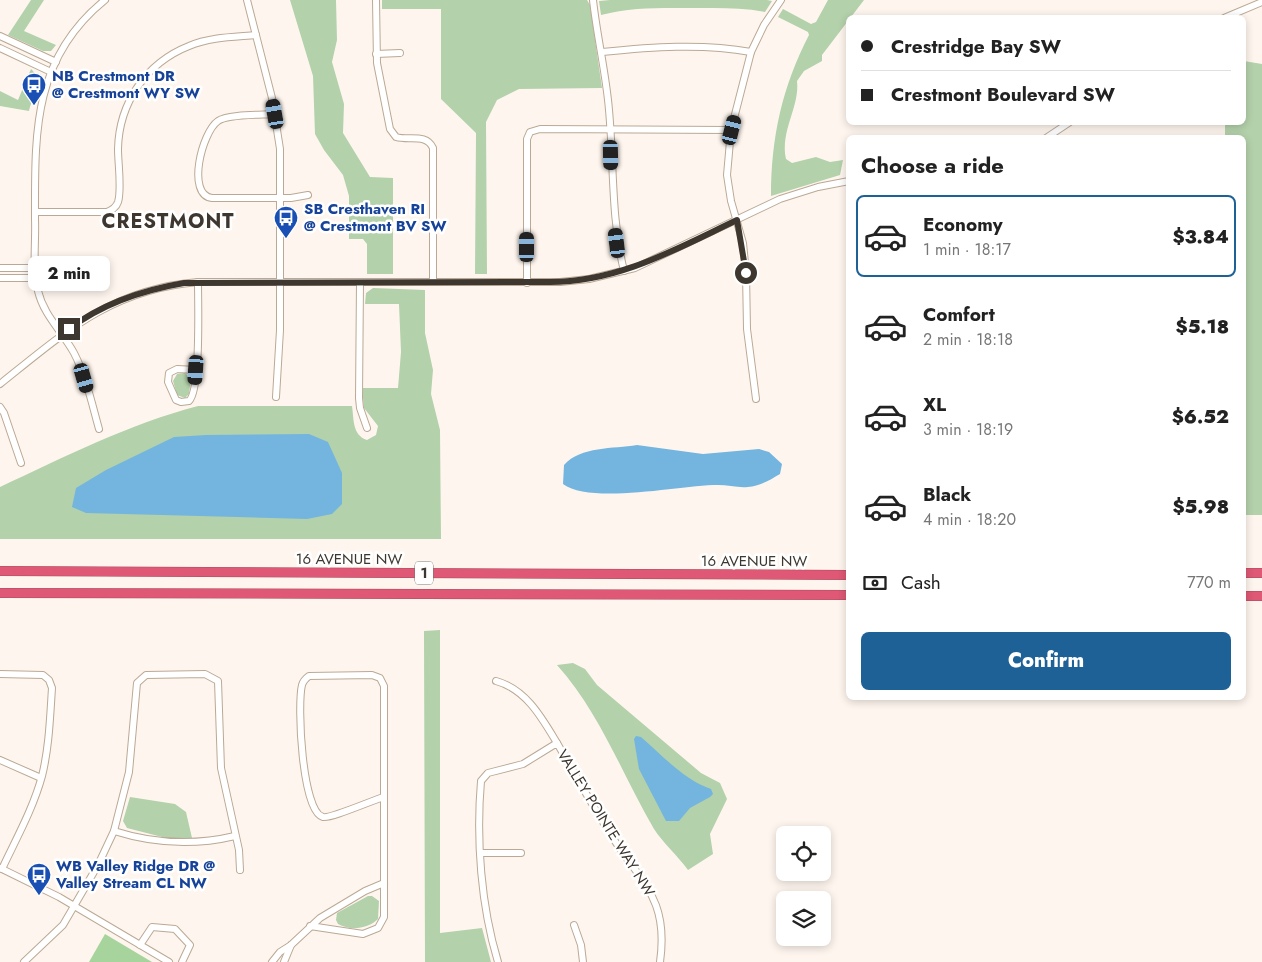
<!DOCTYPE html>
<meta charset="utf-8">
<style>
body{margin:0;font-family:Jost,sans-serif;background:#f6f6f6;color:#222;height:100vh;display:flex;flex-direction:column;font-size:19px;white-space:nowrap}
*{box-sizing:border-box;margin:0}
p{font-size:16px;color:#767676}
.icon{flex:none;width:28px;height:28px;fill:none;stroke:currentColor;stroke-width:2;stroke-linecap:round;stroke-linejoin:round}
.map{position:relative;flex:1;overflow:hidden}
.side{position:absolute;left:846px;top:135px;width:400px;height:565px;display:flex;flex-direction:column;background:#fff;border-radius:8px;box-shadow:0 2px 8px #0003}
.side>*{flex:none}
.guide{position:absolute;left:846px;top:15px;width:400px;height:110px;border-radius:8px;box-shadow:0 2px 8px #0003;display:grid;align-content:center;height:110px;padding:0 15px;background:#fff}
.fabs{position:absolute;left:776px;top:826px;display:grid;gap:10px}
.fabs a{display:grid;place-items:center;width:55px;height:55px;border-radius:8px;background:#fff;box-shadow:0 2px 8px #0003;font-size:25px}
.end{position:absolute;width:22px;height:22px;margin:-11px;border:6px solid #3e372f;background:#fff;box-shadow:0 0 0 2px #fff}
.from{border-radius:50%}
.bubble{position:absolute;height:35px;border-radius:8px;background:#fff;box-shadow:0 2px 8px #0003;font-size:16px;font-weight:800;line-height:35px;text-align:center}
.car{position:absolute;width:15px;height:30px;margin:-15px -8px;border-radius:6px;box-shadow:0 0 4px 1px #0007;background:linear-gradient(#222 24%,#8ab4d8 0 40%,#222 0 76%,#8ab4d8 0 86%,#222 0)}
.guide b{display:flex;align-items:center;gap:18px;height:48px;font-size:19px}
.guide b+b{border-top:1px solid #e0e0e0}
.guide i{width:12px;height:12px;background:#222}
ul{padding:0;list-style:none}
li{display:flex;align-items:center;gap:15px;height:82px;margin:0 10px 8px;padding:0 5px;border:2px solid transparent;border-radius:8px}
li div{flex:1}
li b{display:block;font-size:19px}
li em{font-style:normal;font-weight:800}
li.selected{border-color:#1d6196}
li>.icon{width:45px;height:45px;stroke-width:1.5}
h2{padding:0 15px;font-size:22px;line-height:60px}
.pay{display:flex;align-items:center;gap:12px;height:55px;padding:0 15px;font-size:19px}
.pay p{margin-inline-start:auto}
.cta{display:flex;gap:10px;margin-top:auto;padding:10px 15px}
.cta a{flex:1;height:58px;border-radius:8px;background:#1d6196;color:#fff;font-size:20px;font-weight:800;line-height:58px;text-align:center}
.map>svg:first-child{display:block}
.green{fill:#b3d1ab}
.forest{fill:#a7d49c}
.water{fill:#73b5df}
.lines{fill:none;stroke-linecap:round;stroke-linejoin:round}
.minor-casing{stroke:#bba995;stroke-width:8}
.highway-casing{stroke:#a74c5c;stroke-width:10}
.minor{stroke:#fff;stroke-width:6}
.highway{stroke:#df5875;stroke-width:9}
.route{stroke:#3e372f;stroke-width:6}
.labels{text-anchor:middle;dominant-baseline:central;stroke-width:5;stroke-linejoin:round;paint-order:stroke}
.shield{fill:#fff;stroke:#78736d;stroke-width:1}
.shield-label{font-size:14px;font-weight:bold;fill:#3e372f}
.transit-label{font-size:15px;font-weight:bold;fill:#164399;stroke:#fff;text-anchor:start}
.street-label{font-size:15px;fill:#3e372f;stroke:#fff}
.district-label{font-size:20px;font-weight:bold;letter-spacing:1px;fill:#3e372f;stroke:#fff}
</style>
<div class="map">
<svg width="1262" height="962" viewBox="0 0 1262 962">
<rect width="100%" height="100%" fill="#fef6ee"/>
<!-- green -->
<g class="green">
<path d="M31,0H44L24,31L56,45L51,51H43L8,35Z"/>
<path d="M290,0H336L337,40L332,62L344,104L343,133L370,177L393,178V274H367V244L363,239H349V196L343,175L324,150L315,134L313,76Z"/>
<path d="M382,0H587L590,5L602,88L519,89L497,100L486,122L487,274H475L476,133L441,99V9H382Z"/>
<path d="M610,0H767L772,1L765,12C741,7 717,8 692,8C661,8 631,7 601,15L599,1Z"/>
<path d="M828,0H864L822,55V61L804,71L797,81C800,107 780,130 786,159L792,163L816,157L830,162L843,160L840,175L771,196C771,138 782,87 809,35L808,32L778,17L783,9L811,24L816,22Z"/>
<path d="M1244,61L1262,64V515H1244V138L1225,137V123L1244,122Z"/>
<path d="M31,69C43,79 32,98 29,111L0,106V91L18,100Z"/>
<path d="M373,288L425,290V333L433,370L431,394L440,430L441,539H0V487C64,457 129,424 198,406H352C354,419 352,435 367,440L376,435L378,426L364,408L362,388H398L401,352L399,304H365L366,293Z"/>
<path d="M177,374L185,373L191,379L189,394L185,398L177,395L173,381Z"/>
<path d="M440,630V933L482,928L491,962H425L424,631Z"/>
<path d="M573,663L585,669L597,685L701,773L720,783L727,799L710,834L713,854L688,870C678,856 663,843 654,829C622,774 600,713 557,665Z"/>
<path d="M130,797L175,804L186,812L192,838H166L127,828L123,821Z"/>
<path d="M368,896H372L379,901L378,919C368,929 350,931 338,924L336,920L337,913Z"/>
</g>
<!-- forest -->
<path class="forest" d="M105,934L152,962H89Z"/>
<!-- water -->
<g class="water">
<path d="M309,434L328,442L342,473V504L332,514L307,519L86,513L72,507L76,488L106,470L174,437L206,435Z"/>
<path d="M637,445L703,454L759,449L769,452L782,464L780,474C770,480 760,486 748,487C738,488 728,485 718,485C681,485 591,505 563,484L564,465C581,446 613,449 637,445Z"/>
<path d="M636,736L641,737C662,755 684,780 711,789L713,794L710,797L690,808L679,821H666L639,769L634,739Z"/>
</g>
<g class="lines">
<defs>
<g id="minor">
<path d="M247,0L272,98L280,149V330L276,397"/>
<path d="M376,0L377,63L390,129L396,137C409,141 426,133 433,148V282"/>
<path d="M593,0C597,37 606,73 609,110C614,165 611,218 624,271"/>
<path d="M1224,18L1262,2"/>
<path d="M0,36L56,62"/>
<path d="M0,48L51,72"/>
<path d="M602,52C651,47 702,43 751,52"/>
<path d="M376,54L400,53"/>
<path d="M275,114C263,115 227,114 218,121C202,132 186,195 212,198H291L308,195"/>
<path d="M1046,138L1070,122"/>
<path d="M35,212H107C112,210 116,208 118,202C122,189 118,164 118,149C119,103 146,63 189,46C210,37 234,37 256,35"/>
<path d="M0,268H36"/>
<path d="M0,278H36"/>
<path d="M360,282L359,398L360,408L367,428"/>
<path d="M527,283V139L530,132L540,129L731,130"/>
<path d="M196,370L177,369L169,373L168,382L176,400L181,402L189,401C201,390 198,302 198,282"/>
<path d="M0,384C64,333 111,289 198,282H560L589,279L635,268L780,199L818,187L849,181"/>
<path d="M756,399L747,329L746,273L743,243L731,201L727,175L731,130L751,52L764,25L781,0"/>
<path d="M0,407L4,413L21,463"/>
<path d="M99,429C92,404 86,376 74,353C62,331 44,316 38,291C32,269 36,242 35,219C35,134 32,59 105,0"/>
<path d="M0,674L43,675L49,680L52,688C50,718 49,748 42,776C33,809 16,839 2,869"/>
<path d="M496,681C526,689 542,718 557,743"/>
<path d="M0,760L41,778"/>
<path d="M114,831C155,844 193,846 235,836"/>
<path d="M481,853H521"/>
<path d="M0,868L59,897L169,962"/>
<path d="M574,925L581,945L583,962"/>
<path d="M310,926L363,934L378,928L384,917V686L380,678L372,675L309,676C305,679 303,681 302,685C297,705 302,812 323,817C330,819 373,800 384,797"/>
<path d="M140,945L152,927L175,929L190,945L182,962"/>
<path d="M24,962L63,925L98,865L114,831L129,772L137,683L146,675L205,674L218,681L221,768L239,850L240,870"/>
<path d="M272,962L280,952L291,945L320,918L365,891L384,883"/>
<path d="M284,962L291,945"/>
<path d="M498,962C481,906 476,840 481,781L488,773L523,764L557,743C575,774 592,805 611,835C641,883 669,898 660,962"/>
</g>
<g id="highway">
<path d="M0,571L849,575"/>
<path d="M1244,573H1262"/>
<path d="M0,593L849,595"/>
<path d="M1244,596H1262"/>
</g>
</defs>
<!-- minor casing -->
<use href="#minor" class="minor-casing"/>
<!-- highway casing -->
<use href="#highway" class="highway-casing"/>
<!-- minor -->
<use href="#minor" class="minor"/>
<!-- highway -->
<use href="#highway" class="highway"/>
</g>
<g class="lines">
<!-- route -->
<path class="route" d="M69,329C103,303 143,290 184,283L550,282C619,282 676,249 737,220L746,273"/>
</g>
<!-- icons -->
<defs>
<symbol id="bus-pin" viewBox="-11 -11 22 30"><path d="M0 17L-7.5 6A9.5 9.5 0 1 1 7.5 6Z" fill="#1a4fb4" stroke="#fff"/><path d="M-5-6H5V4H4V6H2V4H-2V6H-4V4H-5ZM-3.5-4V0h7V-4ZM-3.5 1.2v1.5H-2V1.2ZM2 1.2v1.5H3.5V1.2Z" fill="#fff"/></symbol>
</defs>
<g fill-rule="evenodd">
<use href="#bus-pin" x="20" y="71" width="28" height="38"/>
<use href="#bus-pin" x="272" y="204" width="28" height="38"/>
<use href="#bus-pin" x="25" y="861" width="28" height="38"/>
</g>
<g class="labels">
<!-- shield labels -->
<rect class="shield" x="415" y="561.5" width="18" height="23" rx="4"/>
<g class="shield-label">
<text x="424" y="573">1</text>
</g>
<!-- transit labels -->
<g class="transit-label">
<text x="52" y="76">NB Crestmont DR<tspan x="52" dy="17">@ Crestmont WY SW</tspan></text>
<text x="304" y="209">SB Cresthaven RI<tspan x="304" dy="17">@ Crestmont BV SW</tspan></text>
<text x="56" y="866">WB Valley Ridge DR @<tspan x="56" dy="17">Valley Stream CL NW</tspan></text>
</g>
<!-- street labels -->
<g class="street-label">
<text x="349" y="559">16 AVENUE NW</text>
<text x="754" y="561">16 AVENUE NW</text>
<text transform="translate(606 823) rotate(58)">VALLEY POINTE WAY NW</text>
</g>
<!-- district labels -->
<g class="district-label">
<text x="168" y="221">CRESTMONT</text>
</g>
</g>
</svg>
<div class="fabs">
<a><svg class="icon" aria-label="locate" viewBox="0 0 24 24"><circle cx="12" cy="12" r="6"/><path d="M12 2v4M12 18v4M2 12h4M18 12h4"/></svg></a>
<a><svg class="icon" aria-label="layers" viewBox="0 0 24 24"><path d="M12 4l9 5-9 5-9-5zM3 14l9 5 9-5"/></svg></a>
</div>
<i class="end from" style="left:746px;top:273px"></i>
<i class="end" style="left:69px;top:329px"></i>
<div class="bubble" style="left:28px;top:256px;width:82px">2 min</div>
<i class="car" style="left:275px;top:114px;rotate:350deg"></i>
<i class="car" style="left:732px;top:130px;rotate:14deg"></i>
<i class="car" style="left:611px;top:155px;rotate:179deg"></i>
<i class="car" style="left:617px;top:243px;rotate:353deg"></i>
<i class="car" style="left:527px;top:247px;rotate:0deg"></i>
<i class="car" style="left:196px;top:370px;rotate:184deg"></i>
<i class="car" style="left:84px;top:378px;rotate:164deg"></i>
<div class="guide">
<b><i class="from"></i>Crestridge Bay SW</b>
<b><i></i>Crestmont Boulevard SW</b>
</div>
<section class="side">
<h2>Choose a ride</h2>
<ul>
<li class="selected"><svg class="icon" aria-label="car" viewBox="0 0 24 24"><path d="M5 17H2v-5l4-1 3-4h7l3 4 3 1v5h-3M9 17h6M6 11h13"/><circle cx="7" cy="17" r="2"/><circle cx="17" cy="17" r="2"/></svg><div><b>Economy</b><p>1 min · 18:17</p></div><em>$3.84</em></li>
<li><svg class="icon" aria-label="car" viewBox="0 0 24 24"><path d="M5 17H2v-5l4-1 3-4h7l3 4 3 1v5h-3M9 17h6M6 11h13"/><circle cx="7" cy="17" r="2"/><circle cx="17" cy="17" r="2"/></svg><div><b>Comfort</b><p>2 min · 18:18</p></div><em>$5.18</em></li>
<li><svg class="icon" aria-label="car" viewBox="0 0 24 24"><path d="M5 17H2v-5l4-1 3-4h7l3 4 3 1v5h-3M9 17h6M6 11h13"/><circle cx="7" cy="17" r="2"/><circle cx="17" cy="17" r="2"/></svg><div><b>XL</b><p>3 min · 18:19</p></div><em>$6.52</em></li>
<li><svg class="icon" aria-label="car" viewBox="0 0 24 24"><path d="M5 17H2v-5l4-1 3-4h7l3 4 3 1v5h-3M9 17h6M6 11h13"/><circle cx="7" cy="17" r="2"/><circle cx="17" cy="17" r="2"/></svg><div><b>Black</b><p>4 min · 18:20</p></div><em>$5.98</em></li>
</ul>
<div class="pay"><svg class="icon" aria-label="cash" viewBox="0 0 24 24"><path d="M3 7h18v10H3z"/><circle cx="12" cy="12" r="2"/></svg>Cash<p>770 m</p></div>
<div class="cta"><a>Confirm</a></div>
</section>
</div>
